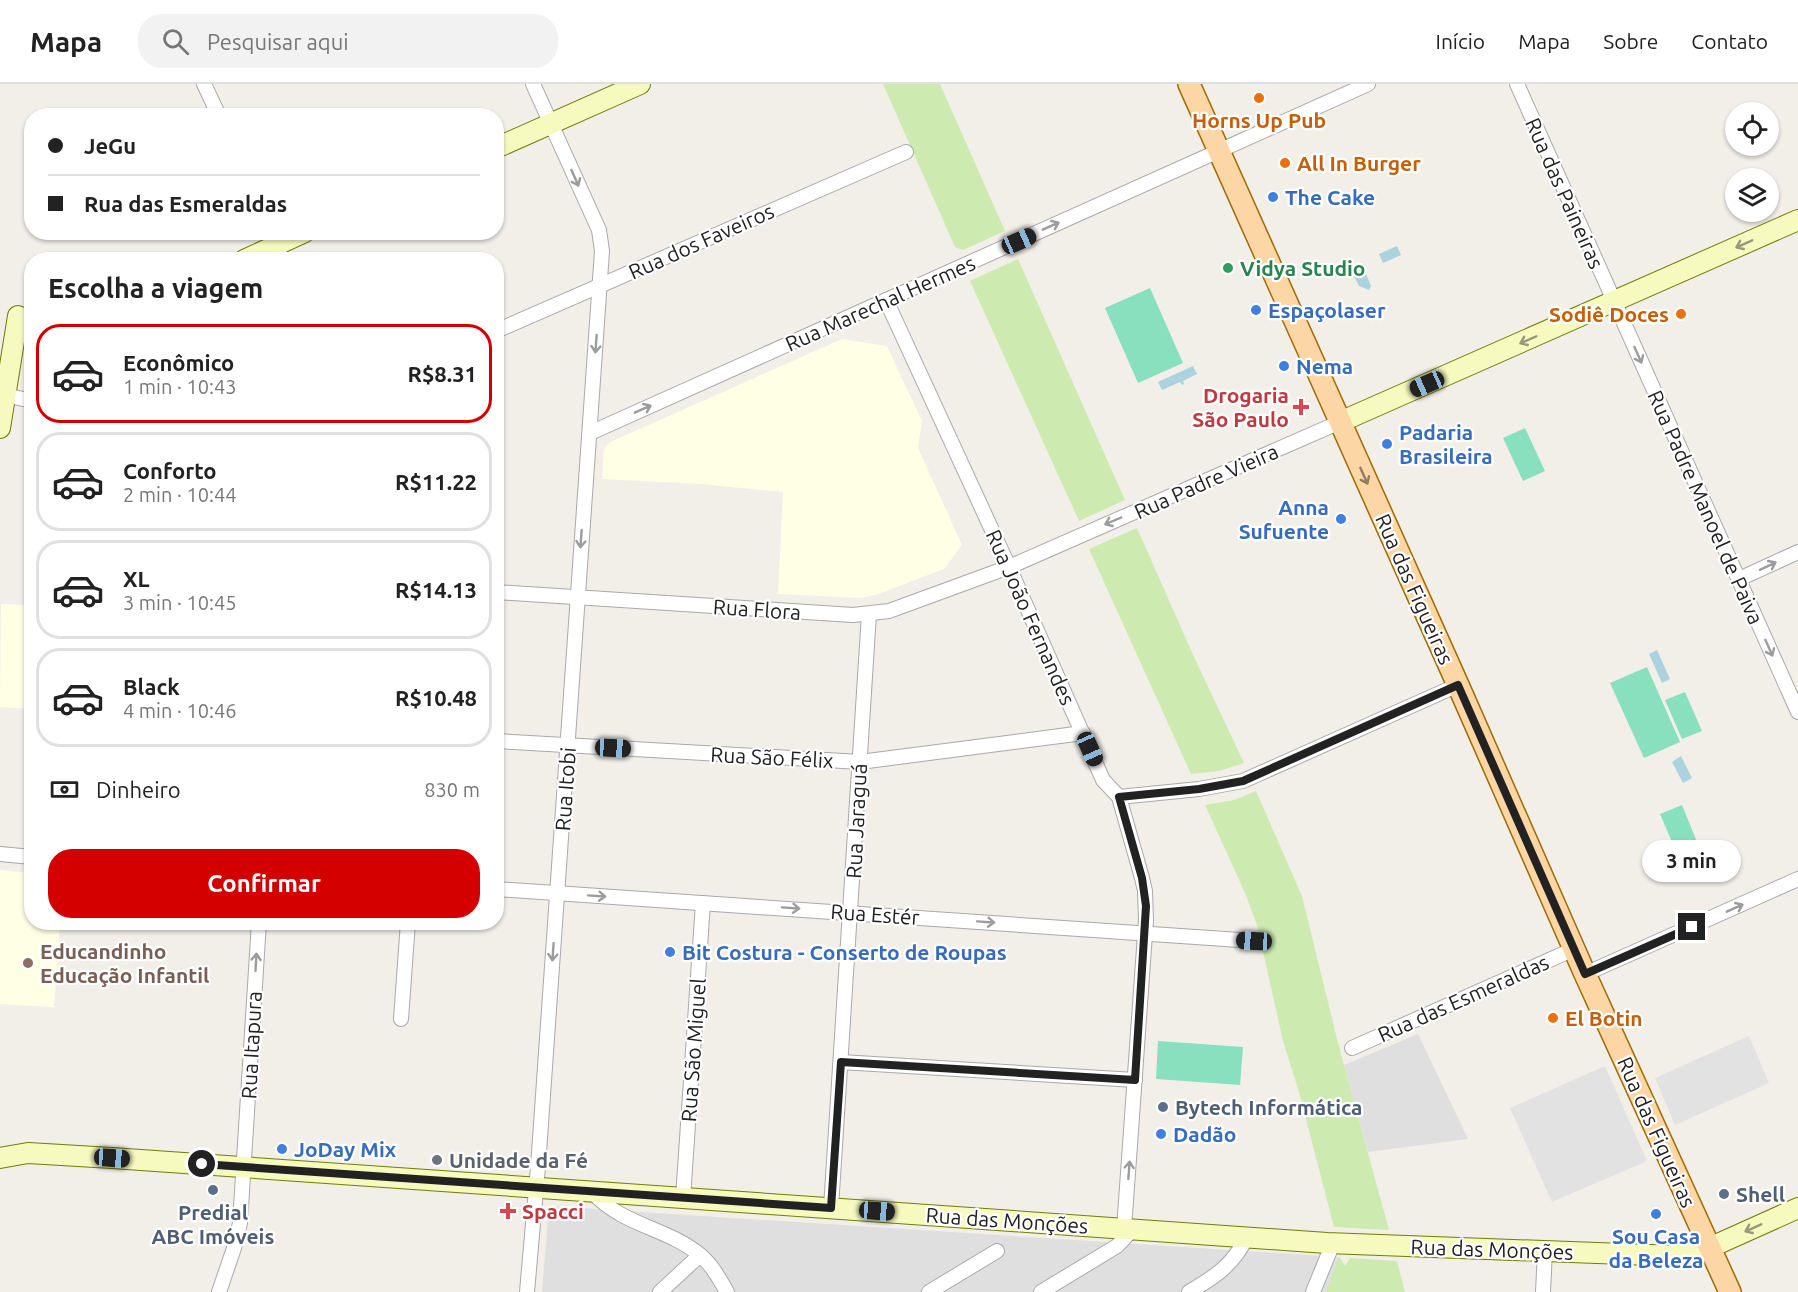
<!DOCTYPE html>
<html lang="pt">
<meta charset="utf-8">
<style>
body{margin:0;font-family:Ubuntu,sans-serif;background:#f2f2f2;color:#222;height:100vh;display:flex;flex-direction:column;font-size:22px;white-space:nowrap}
*{box-sizing:border-box;margin:0}
p{font-size:20px;color:#767676}
.icon{flex:none;width:33px;height:33px;fill:none;stroke:currentColor;stroke-width:2;stroke-linecap:round;stroke-linejoin:round}
.map{position:relative;flex:1;overflow:hidden}
.drawer{position:absolute;left:24px;top:168px;width:480px;height:678px;display:flex;flex-direction:column;background:#fff;border-radius:24px;box-shadow:0 2px 4px #0004}
.drawer>*{flex:none}
.guide{position:absolute;left:24px;top:24px;width:480px;height:132px;border-radius:24px;box-shadow:0 2px 4px #0004;display:grid;align-content:center;height:132px;padding:0 24px;background:#fff}
.buttons{position:absolute;left:1725px;top:18px;display:grid;gap:12px}
.buttons a{display:grid;place-items:center;width:54px;height:54px;border-radius:50%;background:#fff;box-shadow:0 2px 4px #0004;font-size:30px}
.end{position:absolute;width:27px;height:27px;margin:-14px;border:8px solid #222;background:#fff;box-shadow:0 0 0 3px #fff}
.from{border-radius:50%}
.bubble{position:absolute;height:42px;border-radius:21px;background:#fff;box-shadow:0 2px 4px #0004;font-size:20px;font-weight:600;line-height:42px;text-align:center}
.car{position:absolute;width:18px;height:36px;margin:-18px -9px;border-radius:8px;box-shadow:0 0 4px 2px #0007;background:linear-gradient(#222 24%,#8ab4d8 0 40%,#222 0 76%,#8ab4d8 0 86%,#222 0)}
.guide b{display:flex;align-items:center;gap:21px;height:57px;font-size:22px}
.guide b+b{border-top:2px solid #e0e0e0}
.guide i{width:15px;height:15px;background:#222}
ul{padding:0;list-style:none}
li{display:flex;align-items:center;gap:18px;height:99px;margin:0 12px 9px;padding:0 12px;border:3px solid #e0e0e0;border-radius:24px}
li div{flex:1}
li b{display:block;font-size:22px}
li em{font-style:normal;font-weight:600}
li.current{border-color:#d40000}
li>.icon{width:54px;height:54px;stroke-width:1.5}
h2{padding:0 24px;font-size:27px;line-height:72px}
.pay{display:flex;align-items:center;gap:15px;height:66px;padding:0 24px;font-size:22px}
.pay p{margin-inline-start:auto}
.action{display:flex;gap:12px;margin-top:auto;padding:12px 24px}
.action a{flex:1;height:69px;border-radius:24px;background:#d40000;color:#fff;font-size:24px;font-weight:600;line-height:69px;text-align:center}
header{display:flex;align-items:center;gap:36px;box-sizing:border-box;height:84px;padding:0 30px;background:#fff;border-bottom:2px solid #e0e0e0}
header strong{font-size:28px}
nav{display:flex;gap:33px;margin-inline-start:auto;font-size:21px}
.search{width:420px;height:54px;background:#f2f2f2;display:flex;align-items:center;gap:15px;box-sizing:border-box;padding:0 21px;border-radius:24px;color:#767676;font-size:22px}
.map>svg:first-child{display:block}
.residential{fill:#e0dfdf}
.education{fill:#ffffe5}
.grass{fill:#cdebb0}
.pitch{fill:#88e0be}
.parking{fill:#e2e2e2}
.water{fill:#aad3df}
.lines{fill:none;stroke-linecap:round;stroke-linejoin:round}
.street-casing{stroke:#a9a9a9;stroke-width:16}
.secondary-casing{stroke:#707d05;stroke-width:22}
.primary-casing{stroke:#a06b00;stroke-width:24}
.street{stroke:#fff;stroke-width:14}
.secondary{stroke:#f7fabf;stroke-width:20}
.primary{stroke:#fcd6a4;stroke-width:21}
.oneway{stroke:#9c9c9c}
.oneway2{stroke:#979978}
.oneway3{stroke:#8f7c63}
.route{stroke:#222;stroke-width:8}
.food-dot{fill:#e8710a;stroke:#fff;stroke-width:2}
.shop-dot{fill:#3f7fe0;stroke:#fff;stroke-width:2}
.leisure-dot{fill:#2e9e5b;stroke:#fff;stroke-width:2}
.health-dot{fill:#e0444e;stroke:#fff;stroke-width:2}
.education-dot{fill:#8d6e63;stroke:#fff;stroke-width:2}
.service-dot{fill:#5c6f8a;stroke:#fff;stroke-width:2}
.worship-dot{fill:#6b7280;stroke:#fff;stroke-width:2}
.labels{text-anchor:middle;dominant-baseline:central;stroke-width:4.5;stroke-linejoin:round;paint-order:stroke}
.food-label{font-size:21px;font-weight:bold;fill:#c56008;stroke:#fff;text-anchor:start}
.street-label{font-size:21px;fill:#222;stroke:#fff}
.shop-label{font-size:21px;font-weight:bold;fill:#366cbe;stroke:#fff;text-anchor:start}
.leisure-label{font-size:21px;font-weight:bold;fill:#27864d;stroke:#fff;text-anchor:start}
.health-label{font-size:21px;font-weight:bold;fill:#be3a42;stroke:#fff;text-anchor:end}
.education-label{font-size:21px;font-weight:bold;fill:#785e54;stroke:#fff;text-anchor:start}
.service-label{font-size:21px;font-weight:bold;fill:#4e5e75;stroke:#fff;text-anchor:start}
.worship-label{font-size:21px;font-weight:bold;fill:#5b616d;stroke:#fff;text-anchor:start}
</style>
<header>
<strong>Mapa</strong>
<div class="search"><svg class="icon" aria-label="search" viewBox="0 0 24 24"><circle cx="10" cy="10" r="6"/><path d="M15 15l6 6"/></svg>Pesquisar aqui</div>
<nav><a>Início</a><a>Mapa</a><a>Sobre</a><a>Contato</a></nav>
</header>
<div class="map">
<svg width="1798" height="1208" viewBox="0 0 1798 1208">
<rect width="100%" height="100%" fill="#f2efe9"/>
<!-- residential -->
<g class="residential">
<path d="M1418,950L1468,1055L1368,1068L1344,981Z"/>
<path d="M549,1122L1339,1173L1345,1182L1352,1208H542Z"/>
</g>
<!-- education -->
<g class="education">
<path d="M842,255L887,262L922,337L918,364L962,461L944,485L878,510L862,514L778,510L783,408L700,400L602,395L604,365L608,359Z"/>
<path d="M1,520L31,521V625L0,623Z"/>
<path d="M0,786L31,789L32,838L60,839L54,923L0,920Z"/>
</g>
<!-- grass -->
<g class="grass">
<path d="M883,0H940L1005,147L963,166L955,163Z"/>
<path d="M1018,175L1125,416L1079,437L970,197Z"/>
<path d="M1137,444L1194,573L1244,679L1219,687L1191,690L1089,465Z"/>
<path d="M1256,707L1302,812L1337,955L1389,1146L1334,1143L1299,1008L1283,957L1257,841L1245,809L1205,721L1234,716Z"/>
<path d="M1339,1173L1345,1182L1350,1174L1397,1177L1405,1208H1326Z"/>
</g>
<!-- pitch -->
<g class="pitch">
<path d="M1150,204L1183,279L1138,299L1105,224Z"/>
<path d="M1525,344L1545,387L1523,397L1503,354Z"/>
<path d="M1647,583L1680,658L1644,674L1610,599Z"/>
<path d="M1685,608L1702,647L1682,655L1665,616Z"/>
<path d="M1682,721L1699,763L1678,772L1660,730Z"/>
<path d="M1158,957L1243,963L1240,1001L1156,995Z"/>
</g>
<!-- parking -->
<g class="parking">
<path d="M1749,952L1769,999L1675,1041L1655,994Z"/>
<path d="M1605,982L1647,1077L1552,1118L1510,1024Z"/>
</g>
<!-- water -->
<g class="water">
<path d="M1397,162L1401,171L1383,179L1379,170Z"/>
<path d="M1355,183L1365,187L1371,202L1369,206L1359,202L1355,194L1347,191L1351,184Z"/>
<path d="M1193,282L1197,290L1183,297L1184,300L1182,301L1180,298L1162,306L1158,298Z"/>
<path d="M1657,566L1670,595L1662,599L1649,570Z"/>
<path d="M1681,672L1692,694L1683,699L1672,678Z"/>
</g>
<g class="lines">
<defs>
<g id="street">
<path d="M204,0L219,32"/>
<path d="M1517,0L1798,628"/>
<path d="M271,148L282,176"/>
<path d="M886,216L1009,483L1103,696L1119,713L1142,794L1145,807L1146,836L1124,1145"/>
<path d="M496,247L906,68"/>
<path d="M5,311L32,317"/>
<path d="M590,349L1368,0"/>
<path d="M1739,495L1798,468"/>
<path d="M496,508L853,531L889,527L1009,483L1340,338"/>
<path d="M496,657L860,678L1083,649"/>
<path d="M1119,713L1199,705L1243,697L1458,601"/>
<path d="M0,770L32,773"/>
<path d="M496,805L1254,857"/>
<path d="M1585,890L1798,795"/>
<path d="M401,935L408,838"/>
<path d="M1352,964L1574,865"/>
<path d="M841,978L1135,996"/>
<path d="M592,1108C625,1143 666,1143 700,1171C712,1181 719,1194 727,1208"/>
<path d="M683,1114L703,819"/>
<path d="M831,1124L869,530"/>
<path d="M219,1208L234,1164L240,1139L259,838"/>
<path d="M527,1208L538,1083L602,167L599,146L533,0"/>
<path d="M660,1208L700,1171"/>
<path d="M929,1208L997,1167"/>
<path d="M1041,1208L1117,1162L1133,1145"/>
<path d="M1189,1208C1216,1192 1232,1182 1247,1153"/>
<path d="M1313,1208L1333,1159"/>
<path d="M1543,1208L1545,1167"/>
</g>
<g id="secondary">
<path d="M496,64L640,0"/>
<path d="M244,176L305,148"/>
<path d="M1340,338L1798,136"/>
<path d="M0,344L18,232"/>
<path d="M0,1074L28,1069L112,1074L1327,1159L1677,1172L1709,1164L1798,1124"/>
</g>
<path id="primary" d="M1189,0L1458,601L1585,890L1730,1208"/>
</defs>
<!-- street casing -->
<use href="#street" class="street-casing"/>
<!-- secondary casing -->
<use href="#secondary" class="secondary-casing"/>
<!-- primary casing -->
<use href="#primary" class="primary-casing"/>
<!-- street -->
<use href="#street" class="street"/>
<!-- secondary -->
<use href="#secondary" class="secondary"/>
<!-- primary -->
<use href="#primary" class="primary"/>
</g>
<!-- one-way arrows -->
<defs><path id="oneway-shaft" d="M-6 0H5M1.5-3L5.5 0L1.5 3" fill="none" stroke-width="1.6" stroke-linecap="round" stroke-linejoin="round" transform="scale(1.5)"/></defs>
<g class="oneway">
<use href="#oneway-shaft" transform="translate(575 94) rotate(66)"/>
<use href="#oneway-shaft" transform="translate(1051 142) rotate(-24)"/>
<use href="#oneway-shaft" transform="translate(596 260) rotate(94)"/>
<use href="#oneway-shaft" transform="translate(1638 271) rotate(66)"/>
<use href="#oneway-shaft" transform="translate(643 325) rotate(-24)"/>
<use href="#oneway-shaft" transform="translate(1113 437) rotate(157)"/>
<use href="#oneway-shaft" transform="translate(581 455) rotate(94)"/>
<use href="#oneway-shaft" transform="translate(1768 482) rotate(-25)"/>
<use href="#oneway-shaft" transform="translate(1769 564) rotate(66)"/>
<use href="#oneway-shaft" transform="translate(597 812) rotate(4)"/>
<use href="#oneway-shaft" transform="translate(791 824) rotate(4)"/>
<use href="#oneway-shaft" transform="translate(1735 824) rotate(-24)"/>
<use href="#oneway-shaft" transform="translate(986 838) rotate(4)"/>
<use href="#oneway-shaft" transform="translate(553 868) rotate(94)"/>
<use href="#oneway-shaft" transform="translate(256 878) rotate(-87)"/>
<use href="#oneway-shaft" transform="translate(1129 1086) rotate(-86)"/>
</g>
<g class="oneway2">
<use href="#oneway-shaft" transform="translate(1744 160) rotate(156)"/>
<use href="#oneway-shaft" transform="translate(1528 256) rotate(156)"/>
<use href="#oneway-shaft" transform="translate(1753 1144) rotate(156)"/>
</g>
<use class="oneway3" href="#oneway-shaft" transform="translate(1364 392) rotate(66)"/>
<g class="lines">
<!-- route -->
<path class="route" d="M202,1080L831,1124L841,978L1135,996L1146,822L1142,794L1119,713L1199,705L1243,697L1458,601L1585,890L1692,843"/>
</g>
<!-- markers -->
<g class="food-dot">
<circle cx="1259" cy="14" r="6"/>
<circle cx="1285" cy="79" r="6"/>
<circle cx="1681" cy="230" r="6"/>
<circle cx="1553" cy="934" r="6"/>
</g>
<g class="shop-dot">
<circle cx="1273" cy="113" r="6"/>
<circle cx="1256" cy="226" r="6"/>
<circle cx="1284" cy="282" r="6"/>
<circle cx="1387" cy="360" r="6"/>
<circle cx="1341" cy="435" r="6"/>
<circle cx="670" cy="868" r="6"/>
<circle cx="1161" cy="1050" r="6"/>
<circle cx="282" cy="1065" r="6"/>
<circle cx="1656" cy="1130" r="6"/>
</g>
<circle class="leisure-dot" cx="1228" cy="184" r="6"/>
<g class="health-dot">
<path d="M1298 314h6v6h6v6h-6v6h-6v-6h-6v-6h6z"/>
<path d="M505 1118h6v6h6v6h-6v6h-6v-6h-6v-6h6z"/>
</g>
<circle class="education-dot" cx="28" cy="879" r="6"/>
<g class="service-dot">
<circle cx="1163" cy="1023" r="6"/>
<circle cx="213" cy="1106" r="6"/>
<circle cx="1724" cy="1110" r="6"/>
</g>
<circle class="worship-dot" cx="437" cy="1076" r="6"/>
<g class="labels">
<!-- food labels -->
<g class="food-label">
<text x="1259" y="36" text-anchor="middle">Horns Up Pub</text>
<text x="1297" y="79">All In Burger</text>
<text x="1669" y="230" text-anchor="end">Sodiê Doces</text>
<text x="1565" y="934">El Botin</text>
</g>
<!-- street labels -->
<g class="street-label">
<text transform="translate(1565 109) rotate(66)">Rua das Paineiras</text>
<text transform="translate(701 157) rotate(-24)">Rua dos Faveiros</text>
<text transform="translate(880 219) rotate(-24)">Rua Marechal Hermes</text>
<text transform="translate(1206 397) rotate(-24)">Rua Padre Vieira</text>
<text transform="translate(1706 423) rotate(66)">Rua Padre Manoel de Paiva</text>
<text transform="translate(1415 505) rotate(66)">Rua das Figueiras</text>
<text transform="translate(757 525) rotate(4)">Rua Flora</text>
<text transform="translate(1031 533) rotate(66)">Rua João Fernandes</text>
<text transform="translate(772 673) rotate(3)">Rua São Félix</text>
<text transform="translate(565 705) rotate(-86)">Rua Itobi</text>
<text transform="translate(856 737) rotate(-87)">Rua Jaraguá</text>
<text transform="translate(875 830) rotate(4)">Rua Estér</text>
<text transform="translate(1463 914) rotate(-24)">Rua das Esmeraldas</text>
<text transform="translate(251 961) rotate(-87)">Rua Itapura</text>
<text transform="translate(693 966) rotate(-86)">Rua São Miguel</text>
<text transform="translate(1657 1048) rotate(66)">Rua das Figueiras</text>
<text transform="translate(1007 1136) rotate(4)">Rua das Monções</text>
<text transform="translate(1492 1165) rotate(2)">Rua das Monções</text>
</g>
<!-- shop labels -->
<g class="shop-label">
<text x="1285" y="113">The Cake</text>
<text x="1268" y="226">Espaçolaser</text>
<text x="1296" y="282">Nema</text>
<text x="1399" y="348">Padaria<tspan x="1399" dy="24">Brasileira</tspan></text>
<text x="1329" y="423" text-anchor="end">Anna<tspan x="1329" dy="24">Sufuente</tspan></text>
<text x="682" y="868">Bit Costura - Conserto de Roupas</text>
<text x="1173" y="1050">Dadão</text>
<text x="294" y="1065">JoDay Mix</text>
<text x="1656" y="1152" text-anchor="middle">Sou Casa<tspan x="1656" dy="24">da Beleza</tspan></text>
</g>
<!-- leisure labels -->
<g class="leisure-label">
<text x="1240" y="184">Vidya Studio</text>
</g>
<!-- health labels -->
<g class="health-label">
<text x="1289" y="311">Drogaria<tspan x="1289" dy="24">São Paulo</tspan></text>
<text x="522" y="1127" text-anchor="start">Spacci</text>
</g>
<!-- education labels -->
<g class="education-label">
<text x="40" y="867">Educandinho<tspan x="40" dy="24">Educação Infantil</tspan></text>
</g>
<!-- service labels -->
<g class="service-label">
<text x="1175" y="1023">Bytech Informática</text>
<text x="1736" y="1110">Shell</text>
<text x="213" y="1128" text-anchor="middle">Predial<tspan x="213" dy="24">ABC Imóveis</tspan></text>
</g>
<!-- worship labels -->
<g class="worship-label">
<text x="449" y="1076">Unidade da Fé</text>
</g>
</g>
</svg>
<div class="buttons">
<a><svg class="icon" aria-label="locate" viewBox="0 0 24 24"><circle cx="12" cy="12" r="6"/><path d="M12 2v4M12 18v4M2 12h4M18 12h4"/></svg></a>
<a><svg class="icon" aria-label="layers" viewBox="0 0 24 24"><path d="M12 4l9 5-9 5-9-5zM3 14l9 5 9-5"/></svg></a>
</div>
<i class="end from" style="left:202px;top:1080px"></i>
<i class="end" style="left:1692px;top:843px"></i>
<div class="bubble" style="left:1642px;top:756px;width:99px">3 min</div>
<i class="car" style="left:1019px;top:157px;rotate:66deg"></i>
<i class="car" style="left:1427px;top:300px;rotate:246deg"></i>
<i class="car" style="left:613px;top:664px;rotate:93deg"></i>
<i class="car" style="left:1090px;top:665px;rotate:156deg"></i>
<i class="car" style="left:1254px;top:857px;rotate:273deg"></i>
<i class="car" style="left:112px;top:1074px;rotate:94deg"></i>
<i class="car" style="left:877px;top:1127px;rotate:94deg"></i>
<div class="guide">
<b><i class="from"></i>JeGu</b>
<b><i></i>Rua das Esmeraldas</b>
</div>
<section class="drawer">
<h2>Escolha a viagem</h2>
<ul>
<li class="current"><svg class="icon" aria-label="car" viewBox="0 0 24 24"><path d="M5 17H2v-5l4-1 3-4h7l3 4 3 1v5h-3M9 17h6M6 11h13"/><circle cx="7" cy="17" r="2"/><circle cx="17" cy="17" r="2"/></svg><div><b>Econômico</b><p>1 min · 10:43</p></div><em>R$8.31</em></li>
<li><svg class="icon" aria-label="car" viewBox="0 0 24 24"><path d="M5 17H2v-5l4-1 3-4h7l3 4 3 1v5h-3M9 17h6M6 11h13"/><circle cx="7" cy="17" r="2"/><circle cx="17" cy="17" r="2"/></svg><div><b>Conforto</b><p>2 min · 10:44</p></div><em>R$11.22</em></li>
<li><svg class="icon" aria-label="car" viewBox="0 0 24 24"><path d="M5 17H2v-5l4-1 3-4h7l3 4 3 1v5h-3M9 17h6M6 11h13"/><circle cx="7" cy="17" r="2"/><circle cx="17" cy="17" r="2"/></svg><div><b>XL</b><p>3 min · 10:45</p></div><em>R$14.13</em></li>
<li><svg class="icon" aria-label="car" viewBox="0 0 24 24"><path d="M5 17H2v-5l4-1 3-4h7l3 4 3 1v5h-3M9 17h6M6 11h13"/><circle cx="7" cy="17" r="2"/><circle cx="17" cy="17" r="2"/></svg><div><b>Black</b><p>4 min · 10:46</p></div><em>R$10.48</em></li>
</ul>
<div class="pay"><svg class="icon" aria-label="cash" viewBox="0 0 24 24"><path d="M3 7h18v10H3z"/><circle cx="12" cy="12" r="2"/></svg>Dinheiro<p>830 m</p></div>
<div class="action"><a>Confirmar</a></div>
</section>
</div>
